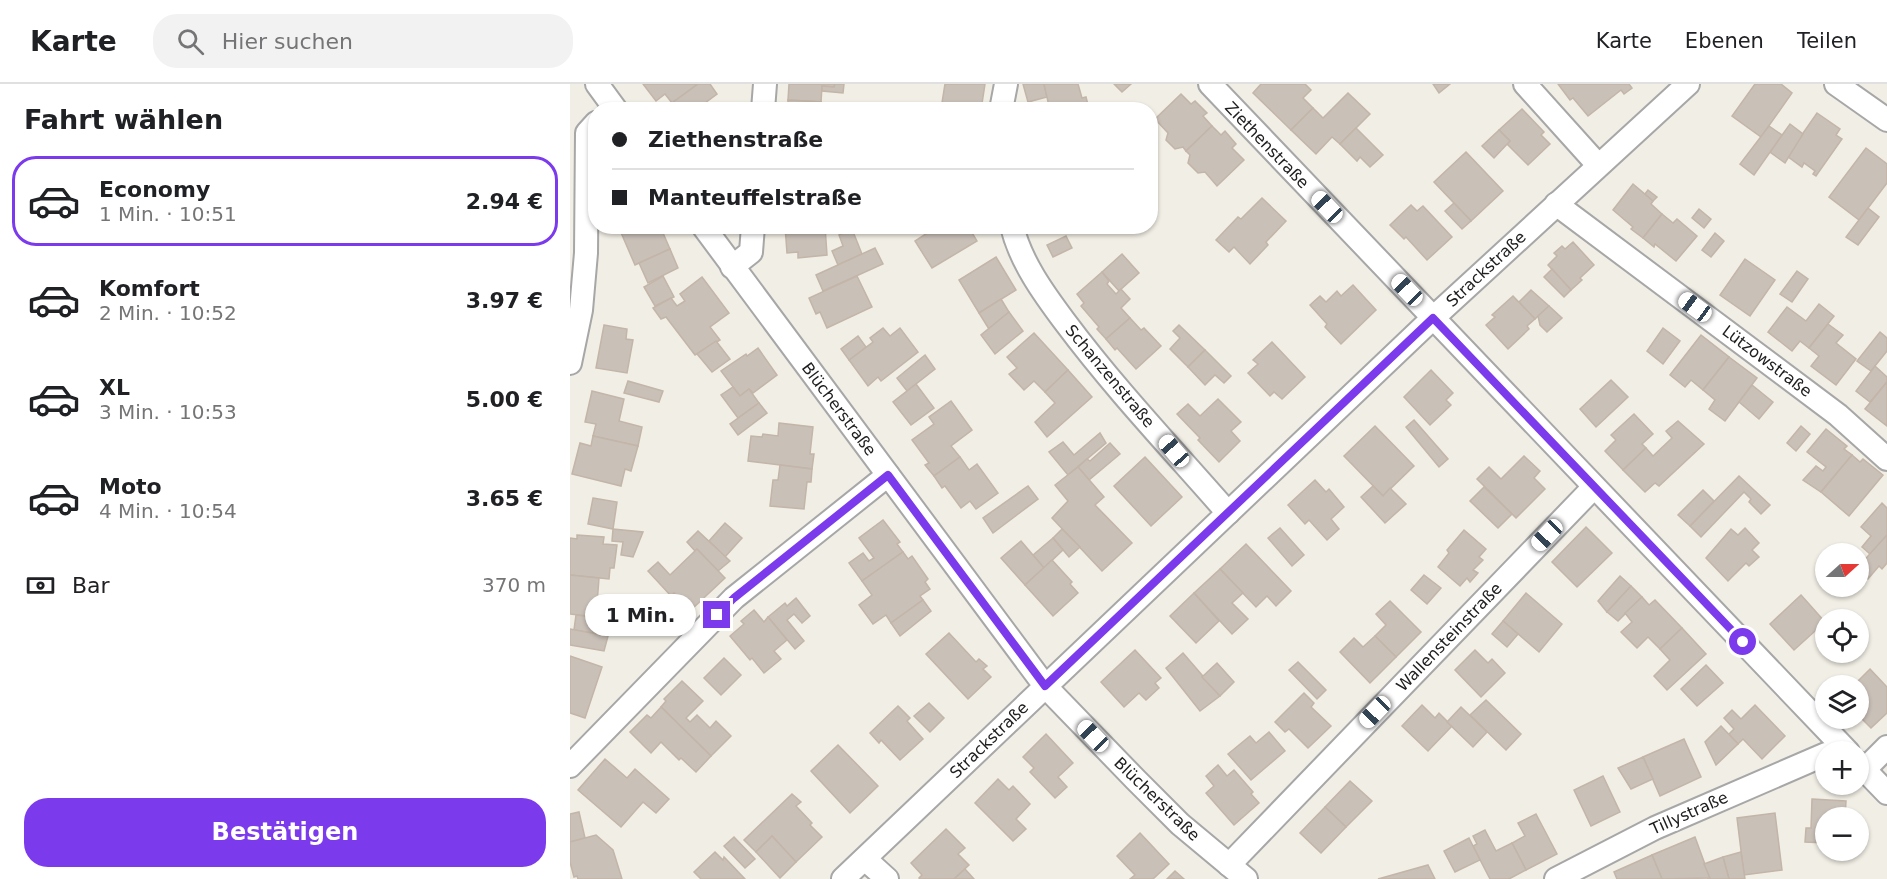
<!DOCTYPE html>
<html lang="de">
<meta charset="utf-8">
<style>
body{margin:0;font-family:"DejaVu Sans",sans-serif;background:#f2f2f2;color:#202124;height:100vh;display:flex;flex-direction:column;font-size:22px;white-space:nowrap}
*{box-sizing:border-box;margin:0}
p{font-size:20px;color:#757577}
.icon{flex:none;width:33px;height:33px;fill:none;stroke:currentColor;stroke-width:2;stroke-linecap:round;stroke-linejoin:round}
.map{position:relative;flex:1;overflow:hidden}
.panel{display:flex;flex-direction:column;background:#fff;width:570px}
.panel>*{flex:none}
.banner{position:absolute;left:18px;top:18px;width:570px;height:132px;border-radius:24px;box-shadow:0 2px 4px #0004;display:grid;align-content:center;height:132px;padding:0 24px;background:#fff}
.needle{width:39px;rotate:69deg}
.controls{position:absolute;left:1245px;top:459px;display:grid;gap:12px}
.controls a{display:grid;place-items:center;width:54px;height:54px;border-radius:50%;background:#fff;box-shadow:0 2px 4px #0004;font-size:30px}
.end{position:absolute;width:27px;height:27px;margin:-14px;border:8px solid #7c3aed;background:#fff;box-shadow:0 0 0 3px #fff}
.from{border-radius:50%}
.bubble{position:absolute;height:42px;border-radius:21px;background:#fff;box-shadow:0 2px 4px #0004;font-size:20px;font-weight:600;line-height:42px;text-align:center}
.car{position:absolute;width:18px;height:36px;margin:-18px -9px;border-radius:8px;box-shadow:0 0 4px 2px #0007;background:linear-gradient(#fff 24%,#345 0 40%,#fff 0 76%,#345 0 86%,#fff 0)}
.banner b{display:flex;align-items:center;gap:21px;height:57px;font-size:22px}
.banner b+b{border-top:2px solid #e0e0e0}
.banner i{width:15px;height:15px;background:#202124}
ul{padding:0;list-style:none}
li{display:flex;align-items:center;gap:18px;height:90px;margin:0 12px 9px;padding:0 12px;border:3px solid transparent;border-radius:24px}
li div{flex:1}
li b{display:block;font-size:22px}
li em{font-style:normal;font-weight:600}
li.selected{border-color:#7c3aed}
li>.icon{width:54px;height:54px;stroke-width:1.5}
h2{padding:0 24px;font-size:27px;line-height:72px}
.pay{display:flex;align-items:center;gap:15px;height:66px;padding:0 24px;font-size:22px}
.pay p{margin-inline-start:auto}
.primary-button{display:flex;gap:12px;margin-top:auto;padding:12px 24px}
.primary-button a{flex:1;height:69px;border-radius:24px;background:#7c3aed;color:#fff;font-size:24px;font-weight:600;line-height:69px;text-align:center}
header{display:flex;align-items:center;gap:36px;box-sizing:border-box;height:84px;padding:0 30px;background:#fff;border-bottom:2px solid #e0e0e0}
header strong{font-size:28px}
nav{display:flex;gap:33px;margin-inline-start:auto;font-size:21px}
.search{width:420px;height:54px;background:#f2f2f2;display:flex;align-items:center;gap:15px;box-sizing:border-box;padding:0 21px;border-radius:24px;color:#757577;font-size:22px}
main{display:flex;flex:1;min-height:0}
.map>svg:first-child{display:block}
.building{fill:#c9c0b8;stroke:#c3b5a7;stroke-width:1.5}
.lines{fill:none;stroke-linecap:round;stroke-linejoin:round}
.street-casing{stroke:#a7a7a7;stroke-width:26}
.street{stroke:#fff;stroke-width:22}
.route{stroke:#7c3aed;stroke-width:8}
.labels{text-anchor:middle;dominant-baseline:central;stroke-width:5;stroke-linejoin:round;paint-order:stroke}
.street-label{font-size:16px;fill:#202020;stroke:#fff}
</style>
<header>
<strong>Karte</strong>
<div class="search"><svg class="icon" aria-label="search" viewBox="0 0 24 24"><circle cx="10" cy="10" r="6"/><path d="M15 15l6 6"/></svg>Hier suchen</div>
<nav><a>Karte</a><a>Ebenen</a><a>Teilen</a></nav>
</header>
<main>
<section class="panel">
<h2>Fahrt wählen</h2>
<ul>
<li class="selected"><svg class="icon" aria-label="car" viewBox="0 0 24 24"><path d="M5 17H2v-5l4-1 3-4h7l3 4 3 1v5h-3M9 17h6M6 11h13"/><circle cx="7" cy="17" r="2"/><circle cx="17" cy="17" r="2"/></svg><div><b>Economy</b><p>1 Min. · 10:51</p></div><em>2.94 €</em></li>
<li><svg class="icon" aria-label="car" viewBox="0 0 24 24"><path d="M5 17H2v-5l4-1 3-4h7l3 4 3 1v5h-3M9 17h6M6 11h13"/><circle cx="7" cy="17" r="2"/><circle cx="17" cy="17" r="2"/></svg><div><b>Komfort</b><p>2 Min. · 10:52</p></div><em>3.97 €</em></li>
<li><svg class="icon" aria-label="car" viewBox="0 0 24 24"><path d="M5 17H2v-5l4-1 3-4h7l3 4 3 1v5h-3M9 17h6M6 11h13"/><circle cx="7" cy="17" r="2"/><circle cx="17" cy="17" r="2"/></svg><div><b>XL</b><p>3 Min. · 10:53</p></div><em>5.00 €</em></li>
<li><svg class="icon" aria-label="car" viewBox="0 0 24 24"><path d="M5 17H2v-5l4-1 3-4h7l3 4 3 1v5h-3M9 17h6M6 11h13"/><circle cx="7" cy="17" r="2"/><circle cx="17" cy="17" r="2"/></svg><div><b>Moto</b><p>4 Min. · 10:54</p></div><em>3.65 €</em></li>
</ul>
<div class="pay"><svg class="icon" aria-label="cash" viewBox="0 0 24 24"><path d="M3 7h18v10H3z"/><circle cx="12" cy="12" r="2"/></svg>Bar<p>370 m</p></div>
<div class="primary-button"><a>Bestätigen</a></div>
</section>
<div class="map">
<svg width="1317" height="795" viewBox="0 0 1317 795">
<rect width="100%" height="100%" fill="#f1eee5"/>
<!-- building -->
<g class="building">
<path d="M73,0H128L102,19L95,10L86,17Z"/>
<path d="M128,0H140L147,10L131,22L133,26H106L102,19Z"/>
<path d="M219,0H265L264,3L252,2L251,18L218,16Z"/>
<path d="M265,0H274L273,9L252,7V2L264,3Z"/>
<path d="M375,0H415L411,26L371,25Z"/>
<path d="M453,0H474L477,13L458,18Z"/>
<path d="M474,0H508L512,14L516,13L519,25L475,26V23L479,22Z"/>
<path d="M544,0H561L552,8Z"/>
<path d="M691,0H735L741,6L733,14L743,24L721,46L683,9Z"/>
<path d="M863,0H880L869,9Z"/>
<path d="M988,0H1059L1062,4L1054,10L1051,6L1018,32L1003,14L1000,16Z"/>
<path d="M1185,0H1211L1222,9L1191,53L1162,32Z"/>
<path d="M778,9L800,30L770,60L762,53L746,70L721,46L743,24L753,34Z"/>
<path d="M611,10L621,20L625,17L637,29L633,32L642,42L616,67L613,63L605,65L596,56L598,49L585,35Z"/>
<path d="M218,16L251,18L250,26H218Z"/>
<path d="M952,25L974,48L971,51L980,60L958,81L937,60L940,57L929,46Z"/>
<path d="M1247,29L1270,45L1266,51L1272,55L1246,92L1243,90L1245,87L1234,79L1232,83L1217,72Z"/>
<path d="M1220,40L1233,50L1215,79L1200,68Z"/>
<path d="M642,42L651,51L655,47L666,60L662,64L674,76L647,102L635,88L628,89L618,79L620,71L616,67Z"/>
<path d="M1199,42L1212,51L1184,91L1170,80Z"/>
<path d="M786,44L813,71L800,83L790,73L787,77L770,60Z"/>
<path d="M929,46L940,57L924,74L912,62Z"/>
<path d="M1296,64L1317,80V99L1289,136L1259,113Z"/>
<path d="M896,68L933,107L901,137L864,98Z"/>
<path d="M1063,100L1083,117L1081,120L1092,130L1073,154L1061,145L1063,143L1043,126Z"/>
<path d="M1078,106L1087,113L1083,117L1075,110Z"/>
<path d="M692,114L716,137L696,158L698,161L680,180L664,163L659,168L646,156L668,133L671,135Z"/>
<path d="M884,119L901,137L892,145L875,127Z"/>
<path d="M841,121L847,127L853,122L882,153L857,176L836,153L834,155L820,141Z"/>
<path d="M1298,124L1309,133L1288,161L1276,153Z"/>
<path d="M1129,125L1141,135L1134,144L1122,134Z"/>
<path d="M1092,130L1103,139L1107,135L1127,152L1106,177L1085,160L1084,163L1073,154Z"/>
<path d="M51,142H90L100,165L65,181L49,144Z"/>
<path d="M215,142H255L257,171L228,174V168L217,169Z"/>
<path d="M368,142H398L407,157L362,184L345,157Z"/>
<path d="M282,145L292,170L268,181L262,167L273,162L269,151Z"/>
<path d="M1145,149L1154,157L1141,173L1132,166Z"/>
<path d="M496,152L502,164L483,173L477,161Z"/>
<path d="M1003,158L1024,181L1010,194L1012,196L1001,206L978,181L987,172L984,169L992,162L995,165Z"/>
<path d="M305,164L313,180L253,207L246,191Z"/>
<path d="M100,165L108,184L78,199L69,179Z"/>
<path d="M552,170L569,189L549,207L532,188Z"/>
<path d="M426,173L446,206L409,229L389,196Z"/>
<path d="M1175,175L1205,196L1180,232L1150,211Z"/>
<path d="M982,185L1001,206L994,213L974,193Z"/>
<path d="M1227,187L1238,195L1222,218L1210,210Z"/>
<path d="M532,188L539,197L537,200L546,210L551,205L560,215L551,224L560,234L536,255L527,245L529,243L511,222L514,219L507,210Z"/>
<path d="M93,192L104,213L85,222L74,203Z"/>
<path d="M287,192L302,223L257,244L250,228L246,230L239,214Z"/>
<path d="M132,193L159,229L140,243L150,256L125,271L96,233L91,235L83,224L101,214L107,222L115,217L110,210Z"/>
<path d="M783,201L806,226L771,260L755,243L757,240L740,221L750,212L756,218L767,207L771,212Z"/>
<path d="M961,206L979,222L965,235L949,218Z"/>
<path d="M943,212L965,235L957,242L959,245L938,265L916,241L925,233L922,231Z"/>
<path d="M431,215L439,228L419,245L409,229Z"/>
<path d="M1249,220L1264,232L1239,264L1230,257L1222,267L1198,248L1217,223L1236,237Z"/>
<path d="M979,222L992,234L977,248L970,241L968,232Z"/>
<path d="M439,228L453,247L425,270L411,251Z"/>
<path d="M560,234L571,246L574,244L591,262L566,285L547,264L545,266L536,255Z"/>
<path d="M1258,240L1273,251L1266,259L1286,275L1266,301L1241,282L1249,272L1239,264Z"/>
<path d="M34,241L57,245L56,255L63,256L57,289L26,284Z"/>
<path d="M609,241L635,266L618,283L600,265L610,254L603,247Z"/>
<path d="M313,244L320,252L330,244L348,268L311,297L308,293L298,302L279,276L303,258L300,254Z"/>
<path d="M1093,244L1110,257L1093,280L1077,267Z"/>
<path d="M1310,248L1317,254V267L1301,287L1287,277Z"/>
<path d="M464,249L498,286L475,308L464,297L454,306L439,290L447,284L437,273Z"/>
<path d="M1131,251L1159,273L1133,306L1121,296L1115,303L1100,291Z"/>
<path d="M288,252L296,263L279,276L271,265Z"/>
<path d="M146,257L160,275L142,288L127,270Z"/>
<path d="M702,258L735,293L712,315L704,308L700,312L678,289L688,280L683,276Z"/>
<path d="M188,264L207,291L183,309L179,305L170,312L151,287L176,270L177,272Z"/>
<path d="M635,266L661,292L654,299L645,291L635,301L618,283Z"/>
<path d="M355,271L365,285L337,307L327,294Z"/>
<path d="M1159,273L1187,294L1155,337L1139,325L1145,316L1133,306Z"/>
<path d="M1305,282L1317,293V298L1300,318L1286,307Z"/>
<path d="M498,286L522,313L477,353L465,338L485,319L475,308Z"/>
<path d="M861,286L883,309L876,316L881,321L860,341L834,313Z"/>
<path d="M1041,296L1058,313L1026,343L1010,325Z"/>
<path d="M58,297L93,307L89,318L54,309Z"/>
<path d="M1317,298V342L1295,325Z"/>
<path d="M346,300L364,324L341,341L323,318Z"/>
<path d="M1182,301L1203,318L1189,335L1169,318Z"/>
<path d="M163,303L170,312L179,305L189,319L168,334L151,311Z"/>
<path d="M22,307L54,315L49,337L72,343L68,362L23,352L26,340L15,338Z"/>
<path d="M648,315L671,338L661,347L670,357L649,378L628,356L630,354L607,330L618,320L630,332Z"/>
<path d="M381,317L402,346L381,362L390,373L364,392L355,381L359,379L342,356L364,340L359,333Z"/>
<path d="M189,319L197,329L168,351L160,340Z"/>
<path d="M1064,330L1083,350L1072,360L1076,364L1053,386L1035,367L1046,356L1041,351Z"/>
<path d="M844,336L878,375L869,383L836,343Z"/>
<path d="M1108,337L1134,360L1089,402L1085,399L1075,408L1053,386L1076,364L1083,372L1102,354L1096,347Z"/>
<path d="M209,339L243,343L240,370H244L242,385L178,377L181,352L192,353L193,350L208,352Z"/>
<path d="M805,342L844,382L813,412L774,372Z"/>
<path d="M1231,342L1240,350L1226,367L1217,359Z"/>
<path d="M1256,345L1277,362L1274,365L1282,371L1251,408L1233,396L1246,382L1253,387L1256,383L1237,368Z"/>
<path d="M530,349L536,359L498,391L479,368L493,358L504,371Z"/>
<path d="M23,352L68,362L61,387L55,385L51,402L2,390L10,359L21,362Z"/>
<path d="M540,359L550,370L519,396L508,383L517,375L520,377Z"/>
<path d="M1282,371L1290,378L1293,375L1313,391L1279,432L1251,408Z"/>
<path d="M954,372L970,387L964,394L975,405L946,434L907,395L919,383L931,395Z"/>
<path d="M390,373L399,386L407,380L428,409L406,425L400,417L391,424L375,402L372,404L364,392Z"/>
<path d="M575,373L612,413L581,442L544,402Z"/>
<path d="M210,381L242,385L241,398H237L234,425L200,422L203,396H208Z"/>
<path d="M508,383L534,413L525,421L562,459L532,487L482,434L498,417L485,401Z"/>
<path d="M1169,392L1200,421L1191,430L1179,418L1181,415L1174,408L1131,453L1120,442Z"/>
<path d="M745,396L756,408L759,405L774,423L761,435L769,445L757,456L739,436L735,440L718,421Z"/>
<path d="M458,402L468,415L423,449L413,434Z"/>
<path d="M803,402L813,412L820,404L836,420L815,439L791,413Z"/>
<path d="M914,403L942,430L928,444L900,417Z"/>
<path d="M1133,406L1144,417L1120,442L1108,431Z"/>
<path d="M23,414L47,418L43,445L18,440Z"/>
<path d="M1312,419L1317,424V451L1300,470L1292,463L1301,452L1291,443Z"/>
<path d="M313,436L330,458L327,460L333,468L292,497L279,479L293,469L299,477L304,474L289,454Z"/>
<path d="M155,439L172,454L155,473L139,457Z"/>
<path d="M1016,443L1042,469L1007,503L982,478Z"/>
<path d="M710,444L734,471L722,482L698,454Z"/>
<path d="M1175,444L1189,459L1182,466L1189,473L1179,482L1176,479L1158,497L1136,474L1161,445L1168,451Z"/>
<path d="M43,445L73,448L63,473L51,471L53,458L42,457Z"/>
<path d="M492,445L510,463L499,473L483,454Z"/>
<path d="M894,446L916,465L909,473L913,476L903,486L908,489L900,498L897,494L890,502L868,483L879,469L877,466Z"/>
<path d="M128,447L160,477L148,487L127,465L125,467L117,458Z"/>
<path d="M7,451L34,453L33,460L47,461L44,484H40L39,495L0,491V454L7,455Z"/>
<path d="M1317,451V479L1312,485L1309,482L1298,495L1288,493V483Z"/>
<path d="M483,454L493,466L474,484L463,471Z"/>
<path d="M451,457L474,484L455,501L431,474Z"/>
<path d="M676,460L721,507L706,522L697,512L686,523L650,485Z"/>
<path d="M127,465L155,494L121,526L104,509L101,512L78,487L88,478L100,491Z"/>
<path d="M333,468L338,475L342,472L358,495L355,498L360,505L350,512L353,516L321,539L316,531L303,540L289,521L302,511L292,497Z"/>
<path d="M482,476L502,498L500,500L508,509L483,532L455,501Z"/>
<path d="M650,485L673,509L662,519L678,535L662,550L624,509Z"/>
<path d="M0,491L29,494L26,533L0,530Z"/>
<path d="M854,491L871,504L857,520L841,506Z"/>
<path d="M1050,492L1061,502L1037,528L1028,517Z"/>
<path d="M1061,502L1072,513L1048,537L1037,528Z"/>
<path d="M624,509L649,537L626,559L600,532Z"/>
<path d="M956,509L992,540L969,568L933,537Z"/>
<path d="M1231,511L1255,538L1224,566L1200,540Z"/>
<path d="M1072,513L1079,521L1085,516L1112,544L1090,565L1078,553L1067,564L1051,548L1062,538L1055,529Z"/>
<path d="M226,514L240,532L232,539L224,530L217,536L234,557L225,565L198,533L215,519L217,522Z"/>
<path d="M353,516L361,527L330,552L321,539Z"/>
<path d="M820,517L851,548L826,573L805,552L816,541L806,530Z"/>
<path d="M184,526L194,538L198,533L217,556L204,567L211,575L194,589L182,574L180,576L160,552L174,540L171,537Z"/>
<path d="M1265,529L1271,536H1257Z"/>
<path d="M6,531L40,535L34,551L4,546Z"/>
<path d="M933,537L948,550L937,563L922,550Z"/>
<path d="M1256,537V552L1248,543Z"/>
<path d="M1112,544L1136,570L1097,606L1084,592L1100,576L1090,565Z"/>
<path d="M0,545L38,552L34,567L0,561Z"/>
<path d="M379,549L406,578L409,575L417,582L413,585L421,593L398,615L356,570Z"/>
<path d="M805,552L826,573L800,599L770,568L784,554L793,563Z"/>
<path d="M565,566L591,594L585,599L589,604L576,616L569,609L554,623L531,598Z"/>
<path d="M905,566L918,579L922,575L935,589L911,613L885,586Z"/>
<path d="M613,569L650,612L630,627L596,584Z"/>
<path d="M0,572L32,583L15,634L0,629Z"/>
<path d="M154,574L171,591L151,611L134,594Z"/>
<path d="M728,578L756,606L747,615L719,586Z"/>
<path d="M647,579L664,598L650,612L632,593Z"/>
<path d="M1136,581L1153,599L1127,622L1111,605Z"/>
<path d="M1300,585L1317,603V629L1301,644L1288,631V602H1283Z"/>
<path d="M112,597L133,617L116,634L120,638L127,631L140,644L146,637L161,652L141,672L91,623L96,617L94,615Z"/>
<path d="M734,609L744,619L741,623L761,642L738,664L719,645L715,648L705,638Z"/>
<path d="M916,616L951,650L936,666L900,631Z"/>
<path d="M359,619L374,634L360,648L344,632Z"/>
<path d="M852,621L865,634L869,629L882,642L858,667L832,642Z"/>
<path d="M1185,621L1215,652L1192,675L1173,655L1168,660L1159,650L1164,645L1154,634L1162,626L1171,635Z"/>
<path d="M328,622L340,634L337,637L353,655L330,676L311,656L309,659L300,649Z"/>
<path d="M91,623L141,672L126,688L111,674L109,676L91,658L81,669L60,648L77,631L81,634Z"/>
<path d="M891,623L917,648L903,663L877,638Z"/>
<path d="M1151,642L1168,660L1146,681L1135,658Z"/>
<path d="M699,648L715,667L681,696L658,670L680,652L686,659Z"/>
<path d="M476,650L503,679L488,693L497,703L485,714L460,688L464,684L453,673Z"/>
<path d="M1114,655L1131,693L1090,712L1073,673Z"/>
<path d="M268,661L308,702L280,729L241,687Z"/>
<path d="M1073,673L1083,695L1061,705L1048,684Z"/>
<path d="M35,675L57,694L65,685L99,715L86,729L73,718L51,743L8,706Z"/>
<path d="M648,681L657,692L664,686L683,708L681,710L689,719L664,741L636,709L644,702L636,692Z"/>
<path d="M1033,692L1050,728L1021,742L1004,706Z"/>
<path d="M428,695L439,706L443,702L460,720L446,735L456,745L443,757L405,719Z"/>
<path d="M780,697L802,717L776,743L755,723Z"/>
<path d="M222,710L231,718L226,722L242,739L240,741L252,753L226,778L202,752L186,768L174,756Z"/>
<path d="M1242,715L1276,717L1275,734H1256V759L1235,758L1236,744H1241Z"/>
<path d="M755,723L776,743L751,769L730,749Z"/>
<path d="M9,728L15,754L0,758V730Z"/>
<path d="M1205,729L1212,786L1174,791L1167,734Z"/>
<path d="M966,730L987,770L956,786L942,759L955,752L948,739Z"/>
<path d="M376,745L395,764L388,770L399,781L384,795H350L349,794L352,791L341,779Z"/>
<path d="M915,746L926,767L942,759L956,786L939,795H920L903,762L907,760L903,752Z"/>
<path d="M570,749L599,780L583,795H560L565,791L547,772Z"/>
<path d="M26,751L43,766L52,795H8L7,792L4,793L0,778V758Z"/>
<path d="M202,752L226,778L210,794L186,768Z"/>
<path d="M164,753L185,775L175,784L154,762Z"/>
<path d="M1125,753L1140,794L1092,795L1082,771Z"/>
<path d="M899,754L910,776L885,788L874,767Z"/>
<path d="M145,768L153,776L154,773L175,795H131L124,788Z"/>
<path d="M1171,768L1175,795H1159L1153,773Z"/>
<path d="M1082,771L1092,795H1047L1044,788Z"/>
<path d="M1153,773L1159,795H1137L1140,794L1134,780Z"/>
<path d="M858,781L865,795H808Z"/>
<path d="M395,785L404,795H384Z"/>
<path d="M605,787L614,795H597Z"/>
</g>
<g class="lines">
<defs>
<g id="street">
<path d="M27,0L46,26"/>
<path d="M640,0L1278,668"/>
<path d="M955,0L1028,81"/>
<path d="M1266,0L1317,36"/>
<path d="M193,26L195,0"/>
<path d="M431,26L436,0"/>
<path d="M986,120L1268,331L1317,375"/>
<path d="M133,142L475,602L566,696L610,740L676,795"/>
<path d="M442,142C450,177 474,210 495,238C545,305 603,366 658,429"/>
<path d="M162,183L181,168L183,142"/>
<path d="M0,279L11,226L16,169L17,49L26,39"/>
<path d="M1288,679L1317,709"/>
<path d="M0,682L164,514L318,391"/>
<path d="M1295,685L1317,663"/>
<path d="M295,775L317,795"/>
<path d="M659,781L1024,403"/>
<path d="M273,795L863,234L1118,0"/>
<path d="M986,795L1085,744L1256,670"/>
</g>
</defs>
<!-- street casing -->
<use href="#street" class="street-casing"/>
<!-- street -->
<use href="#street" class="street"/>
</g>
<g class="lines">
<!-- route -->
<path class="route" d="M147,531L164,514L318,391L475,602L863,234L1173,558"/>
</g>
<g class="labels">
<!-- street labels -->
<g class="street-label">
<text transform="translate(697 61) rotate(46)">Ziethenstraße</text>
<text transform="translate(916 185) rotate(-43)">Strackstraße</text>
<text transform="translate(1197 277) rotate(37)">Lützowstraße</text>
<text transform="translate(540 292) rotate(50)">Schanzenstraße</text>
<text transform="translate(269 325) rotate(53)">Blücherstraße</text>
<text transform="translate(879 553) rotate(-46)">Wallensteinstraße</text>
<text transform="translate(419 656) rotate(-44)">Strackstraße</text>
<text transform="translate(587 715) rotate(44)">Blücherstraße</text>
<text transform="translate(1119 729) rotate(-24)">Tillystraße</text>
</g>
</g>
</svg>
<div class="controls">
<a><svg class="needle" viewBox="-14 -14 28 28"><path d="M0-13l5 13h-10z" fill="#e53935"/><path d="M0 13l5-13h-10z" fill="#757577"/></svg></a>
<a><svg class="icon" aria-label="locate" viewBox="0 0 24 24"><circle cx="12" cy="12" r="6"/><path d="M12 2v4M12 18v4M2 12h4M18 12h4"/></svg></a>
<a><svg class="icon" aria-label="layers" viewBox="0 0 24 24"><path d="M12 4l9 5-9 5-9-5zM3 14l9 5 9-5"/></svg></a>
<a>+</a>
<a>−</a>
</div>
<i class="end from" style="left:1173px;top:558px"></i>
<i class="end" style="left:147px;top:531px"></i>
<div class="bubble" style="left:15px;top:510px;width:111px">1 Min.</div>
<i class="car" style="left:757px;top:123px;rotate:316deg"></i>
<i class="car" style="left:837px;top:206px;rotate:316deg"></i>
<i class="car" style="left:1125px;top:223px;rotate:306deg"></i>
<i class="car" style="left:604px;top:367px;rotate:319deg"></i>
<i class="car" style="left:977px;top:451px;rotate:224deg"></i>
<i class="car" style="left:805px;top:628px;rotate:224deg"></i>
<i class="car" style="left:523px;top:652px;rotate:316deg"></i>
<div class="banner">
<b><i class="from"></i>Ziethenstraße</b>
<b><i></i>Manteuffelstraße</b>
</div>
</div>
</main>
